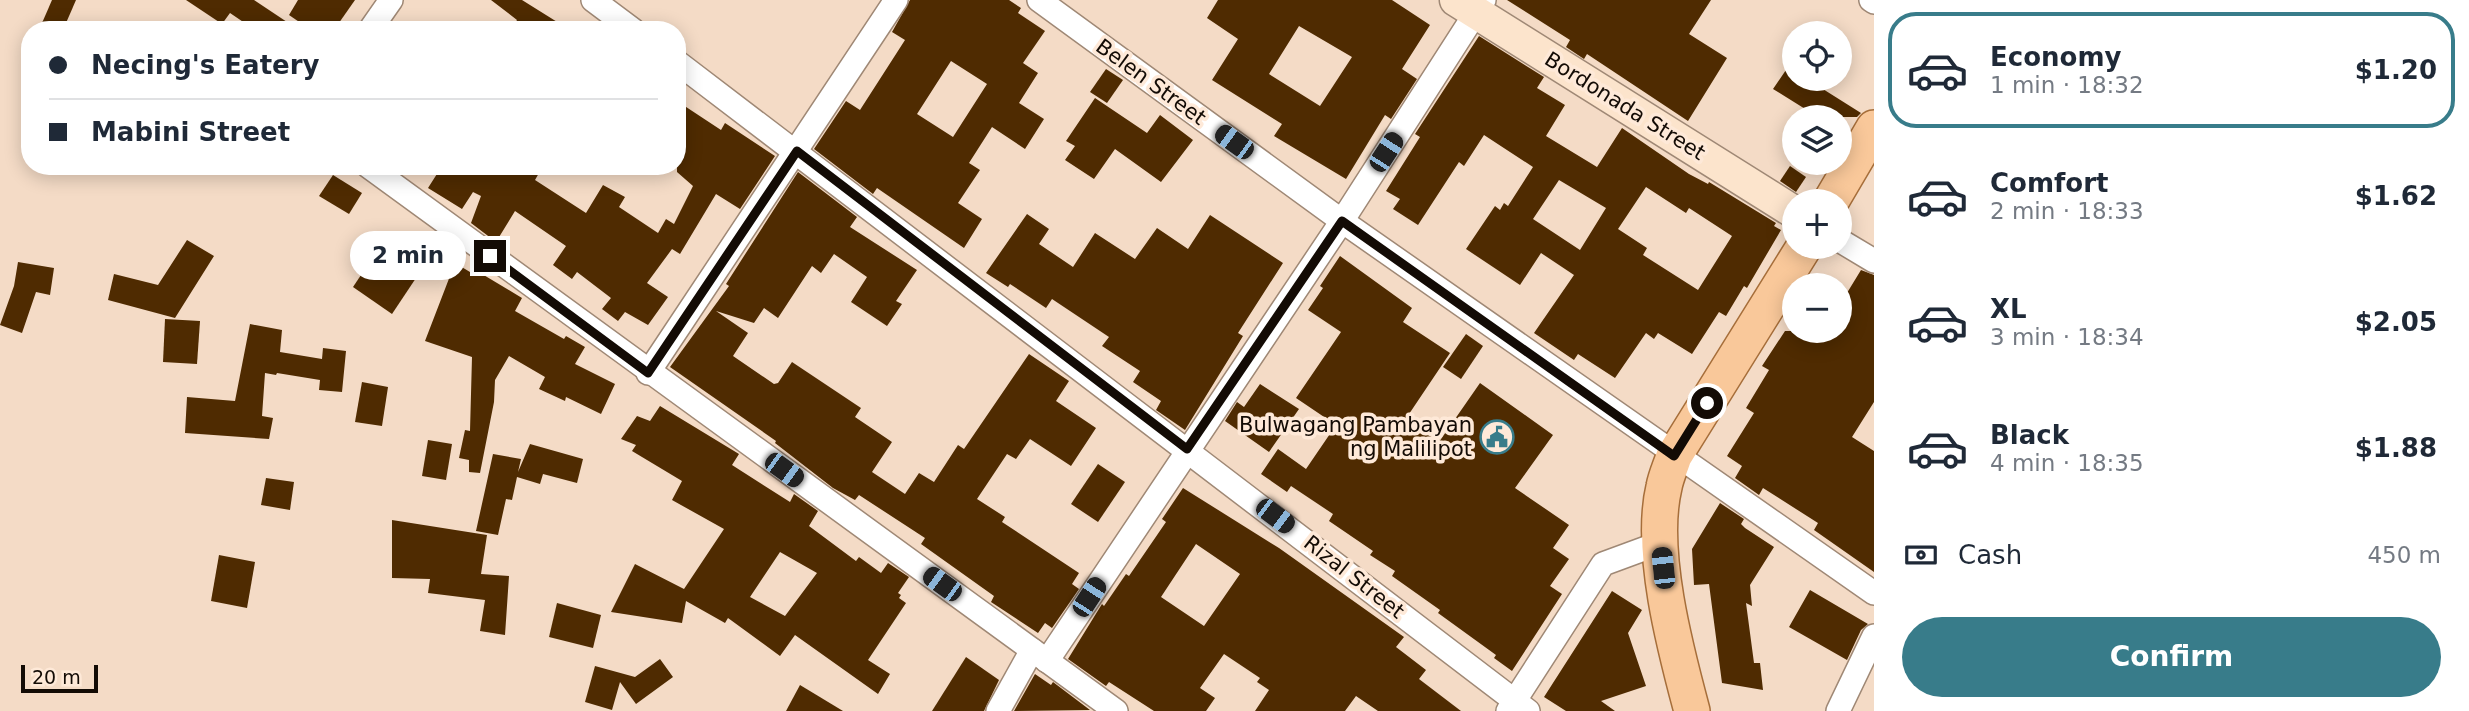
<!DOCTYPE html>
<meta charset="utf-8">
<style>
body{margin:0;font-family:"DejaVu Sans",sans-serif;background:#f6f6f7;color:#1f2937;height:100vh;display:flex;flex-direction:column;font-size:26px;white-space:nowrap}
*{box-sizing:border-box;margin:0}
p{font-size:23px;color:#747a83}
.icon{flex:none;width:38px;height:38px;fill:none;stroke:currentColor;stroke-width:2;stroke-linecap:round;stroke-linejoin:round}
.map{position:relative;flex:1;overflow:hidden}
.panel{display:flex;flex-direction:column;background:#fff;width:595px}
.panel>*{flex:none}
.top-card{position:absolute;left:21px;top:21px;width:665px;height:154px;border-radius:28px;box-shadow:0 4px 18px #0003;display:grid;align-content:center;height:154px;padding:0 28px;background:#fff}
.controls{position:absolute;left:1782px;top:21px;display:grid;gap:14px}
.controls a{display:grid;place-items:center;width:70px;height:70px;border-radius:50%;background:#fff;box-shadow:0 4px 18px #0003;font-size:35px}
.scale{position:absolute;left:21px;bottom:18px;width:77px;box-sizing:border-box;padding-left:7px;border:4px solid #130b05;border-top:0;font-size:19px;line-height:24px;white-space:nowrap;color:#130b05;-webkit-text-stroke:5px #fee9d8;paint-order:stroke}
.end{position:absolute;width:32px;height:32px;margin:-16px;border:9px solid #130b05;background:#fff;box-shadow:0 0 0 4px #fff}
.from{border-radius:50%}
.bubble{position:absolute;height:49px;border-radius:24px;background:#fff;box-shadow:0 4px 18px #0003;font-size:23px;font-weight:800;line-height:49px;text-align:center}
.car{position:absolute;width:21px;height:42px;margin:-21px -10px;border-radius:9px;box-shadow:0 0 5px 2px #0007;background:linear-gradient(#222 24%,#8ab4d8 0 40%,#222 0 76%,#8ab4d8 0 86%,#222 0)}
.top-card b{display:flex;align-items:center;gap:24px;height:66px;font-size:26px}
.top-card b+b{border-top:2px solid #e0e1e3}
.top-card i{width:18px;height:18px;background:#1f2937}
ul{padding:12px 0 0;list-style:none}
li{display:flex;align-items:center;gap:21px;height:116px;margin:0 14px 10px;padding:0 14px;border:4px solid transparent;border-radius:28px}
li div{flex:1}
li b{display:block;font-size:26px}
li em{font-style:normal;font-weight:800}
li.on{border-color:#387c8a}
li>.icon{width:63px;height:63px;stroke-width:1.5}
.pay{display:flex;align-items:center;gap:18px;height:77px;padding:0 28px;font-size:26px}
.pay p{margin-inline-start:auto}
.action{display:flex;gap:14px;margin-top:auto;padding:14px 28px}
.action a{flex:1;height:80px;border-radius:42px;background:#387c8a;color:#fff;font-size:28px;font-weight:800;line-height:80px;text-align:center}
main{display:flex;flex:1;min-height:0}
.map>svg:first-child{display:block}
.building{fill:#4f2b01;fill-rule:evenodd}
.lines{fill:none;stroke-linecap:round;stroke-linejoin:round}
.street-casing{stroke:#9f8875;stroke-width:26}
.secondary-casing{stroke:#9f8875;stroke-width:35}
.primary-casing{stroke:#a66e3a;stroke-width:38}
.street{stroke:#fff;stroke-width:23}
.secondary{stroke:#fce4cc;stroke-width:32}
.primary{stroke:#f9c89a;stroke-width:35}
.route{stroke:#130b05;stroke-width:9}
.labels{text-anchor:middle;dominant-baseline:central;stroke-width:7;stroke-linejoin:round;paint-order:stroke}
.street-label{font-size:21px;fill:#130b05;stroke:#fee9d8}
.poi-label{font-size:21px;fill:#130b05;stroke:#fee9d8;text-anchor:end}
</style>
<main>
<div class="map">
<svg width="1874" height="711" viewBox="0 0 1874 711">
<rect width="100%" height="100%" fill="#f4dbc6"/>
<!-- building -->
<g class="building">
<path d="M52,0H76L63,30H39Z"/>
<path d="M186,0H254L299,30H255L230,13L222,24Z"/>
<path d="M298,0H355L334,30H311L289,15Z"/>
<path d="M491,0H522L570,30H511L517,20Z"/>
<path d="M910,0H1009L1021,8L1018,13L1045,31L1023,63L1038,73L1019,103L1044,119L1025,149L992,127L969,163L980,170L958,203L982,219L964,248L877,188L873,194L814,149L846,101L860,110L905,40L892,32ZM951,61L987,84L953,137L917,114Z"/>
<path d="M1218,0H1392L1430,25L1402,69L1417,79L1391,119L1385,115L1346,179L1274,136L1282,124L1212,80L1238,39L1207,18ZM1299,26L1352,57L1320,106L1269,74Z"/>
<path d="M1507,0H1711L1689,34L1727,58L1688,121L1587,54L1584,59L1566,47L1570,40Z"/>
<path d="M1479,36L1544,77L1537,88L1565,105L1546,136L1597,167L1622,128L1689,174L1708,184L1709,182L1776,223L1774,226L1781,230L1747,288L1744,286L1726,316L1719,312L1692,354L1658,333L1654,339L1646,333L1615,378L1578,354L1574,360L1534,333L1574,275L1541,253L1520,285L1466,249L1495,206L1500,210L1504,203L1508,206L1533,167L1484,135L1464,166L1459,162L1418,225L1393,209L1400,199L1386,191L1420,137L1415,134ZM1559,180L1606,208L1580,250L1533,219ZM1646,187L1686,213L1689,208L1732,236L1698,290L1643,255L1647,248L1618,229Z"/>
<path d="M1788,67L1794,70V79H1807L1861,113L1857,117H1818L1773,89Z"/>
<path d="M1106,69L1123,80L1107,103L1090,92Z"/>
<path d="M1095,98L1147,133L1160,115L1193,140L1161,182L1115,149L1094,179L1065,160L1075,146L1066,141Z"/>
<path d="M677,101L721,130L725,123L775,156L740,209L716,194L680,254L672,249L647,283L668,297L648,325L625,312L618,321L602,309L611,298L577,272L572,279L553,265L566,246L515,211L496,242L471,223L481,196L473,192L462,209L428,188L442,166H543L535,180L586,213L603,185L625,197L619,207L658,233L666,219L674,224L693,186L677,172Z"/>
<path d="M1790,166L1806,177L1796,192L1780,181Z"/>
<path d="M798,172L857,217L850,227L917,270L896,301L902,304L887,326L851,302L867,277L834,254L821,273L812,266L778,318L764,308L754,323L716,311L748,333L733,356L774,384L778,383L792,362L861,408L855,417L892,442L872,472L905,494L919,473L934,482L958,445L964,449L1029,354L1069,381L1056,401L1096,428L1071,466L1030,439L1016,459L1007,454L977,499L1005,517L1002,522L1079,573L1072,584L1079,589L1052,628L1045,623L1038,633L991,602L994,596L921,544L925,538L859,495L855,500L833,488L775,443L776,441L670,367L729,286L726,284Z"/>
<path d="M333,175L362,193L349,214L319,196Z"/>
<path d="M1027,214L1049,229L1039,244L1073,267L1095,233L1135,259L1157,228L1188,249L1210,215L1283,263L1238,333L1243,336L1185,430L1156,410L1161,401L1133,382L1140,371L1102,346L1109,337L1052,299L1046,308L1010,284L1008,287L986,273Z"/>
<path d="M387,236L426,263L392,314L353,287Z"/>
<path d="M187,240L214,256L175,318L108,300L114,274L158,285Z"/>
<path d="M1340,256L1412,308L1403,322L1450,353L1405,420L1439,442L1480,383L1553,435L1515,488L1569,525L1553,548L1569,559L1550,586L1562,594L1512,671L1494,658L1496,655L1438,613L1440,610L1392,576L1395,571L1370,555L1373,551L1329,521L1333,514L1291,486L1287,492L1261,474L1278,449L1306,469L1336,425L1296,398L1341,332L1308,310L1323,288L1320,286Z"/>
<path d="M18,262L54,268L50,295L36,292L22,333L0,325L14,286Z"/>
<path d="M455,263L475,275L477,271L522,298L515,311L564,339L566,336L585,347L575,364L615,384L601,414L566,397L565,401L539,389L545,377L509,356L495,380L494,402L480,473L469,472V460L459,458L465,430L470,431L472,357L425,341Z"/>
<path d="M1861,270L1874,275V402L1852,437L1874,451V572L1814,530L1818,523L1763,488L1759,495L1735,478L1742,466L1727,456L1754,413L1746,408L1769,370L1762,366L1785,331H1839V306Z"/>
<path d="M165,319L200,321L197,364L163,362Z"/>
<path d="M250,324L282,330L280,352L322,359L323,348L346,351L342,392L319,390L320,380L277,373L276,375L265,373L262,416L273,418L269,439L185,433L187,397L235,401Z"/>
<path d="M1466,334L1483,346L1461,379L1443,367Z"/>
<path d="M362,382L388,387L382,426L355,422Z"/>
<path d="M1260,384L1299,409L1269,452L1225,421L1237,402L1244,407Z"/>
<path d="M660,406L739,454L732,465L790,502L794,494L818,511L809,526L856,561L859,557L881,573L888,563L909,577L898,593L901,595L899,598L906,603L868,660L890,674L878,694L795,635L780,656L728,618L725,623L686,601L682,623L611,612L635,564L684,589L724,529L672,500L682,481L632,451L636,445L621,439L637,416L650,421ZM780,552L817,573L785,616L750,597Z"/>
<path d="M428,440L452,444L446,480L422,476Z"/>
<path d="M530,444L583,459L577,483L543,474L540,484L517,477L512,500L506,499L498,535L476,531L493,454L521,459L518,472Z"/>
<path d="M1098,464L1125,482L1098,522L1071,504Z"/>
<path d="M266,478L294,482L290,510L261,505Z"/>
<path d="M1183,488L1279,548L1404,637L1396,647L1426,670L1419,679L1461,711H1378L1356,696L1345,711H1255L1269,690L1257,682L1260,678L1224,654L1200,688L1215,698L1206,711H1154L1109,682L1106,686L1068,659L1102,604L1104,606L1126,574L1129,576L1166,522L1162,519ZM1196,544L1240,574L1204,626L1161,597Z"/>
<path d="M1720,503L1744,519L1741,524L1745,528L1774,547L1750,585L1752,606L1746,603L1754,663H1760L1763,690L1722,683L1709,584L1694,585L1692,549Z"/>
<path d="M392,520L487,535L481,574L509,576L505,635L480,631L485,600L428,593L430,579L392,578Z"/>
<path d="M219,555L255,562L247,608L211,601Z"/>
<path d="M1810,590L1868,624L1861,630L1847,660L1789,627Z"/>
<path d="M1612,591L1642,610L1628,633L1646,686L1601,701L1615,711H1566L1544,697Z"/>
<path d="M557,603L601,615L593,648L549,637Z"/>
<path d="M966,657L999,680L984,711H932Z"/>
<path d="M660,659L673,677L636,704L620,682L612,710L585,702L595,666L635,677Z"/>
<path d="M1035,674L1051,685L1053,682L1090,710L1014,711Z"/>
<path d="M800,685L843,711H786Z"/>
</g>
<g class="lines">
<defs>
<g id="street">
<path d="M593,0L633,30"/>
<path d="M1039,0L1342,221L1874,593"/>
<path d="M1871,0L1874,2"/>
<path d="M370,30L391,0"/>
<path d="M677,62L1528,711"/>
<path d="M368,166L1116,711"/>
<path d="M1839,240L1874,261"/>
<path d="M648,373L896,0"/>
<path d="M1047,661L1342,221L1484,0"/>
<path d="M998,711L1032,650"/>
<path d="M1508,711L1603,564L1660,543"/>
<path d="M1838,711L1874,636"/>
</g>
<path id="secondary" d="M1456,0L1794,212"/>
<g id="primary">
<path d="M1831,201L1874,128"/>
<path d="M1692,711C1675,648 1649,550 1664,487C1666,476 1671,466 1674,456L1804,247"/>
</g>
</defs>
<!-- street casing -->
<use href="#street" class="street-casing"/>
<!-- secondary casing -->
<use href="#secondary" class="secondary-casing"/>
<!-- primary casing -->
<use href="#primary" class="primary-casing"/>
<!-- street -->
<use href="#street" class="street"/>
<!-- secondary -->
<use href="#secondary" class="secondary"/>
<!-- primary -->
<use href="#primary" class="primary"/>
</g>
<g class="lines">
<!-- route -->
<path class="route" d="M490,256L648,373L797,151L1187,449L1342,221L1674,456L1707,403"/>
</g>
<!-- icons -->
<defs>
<symbol id="civic-ring" viewBox="-11 -11 22 22"><circle r="9.5" fill="#fee9d8" stroke="#387c8a" stroke-width="1.5"/><path d="M-.6-6.5H3V-4.5H.6V-3L4-1V1h2V6H-6V1h2V-1L-.6-3ZM-1.2 2.5V6h2.4V2.5Z" fill="#387c8a"/></symbol>
</defs>
<g fill-rule="evenodd">
<use href="#civic-ring" x="1478" y="418" width="38" height="38"/>
</g>
<g class="labels">
<!-- street labels -->
<g class="street-label">
<text transform="translate(1151 82) rotate(36)">Belen Street</text>
<text transform="translate(1625 106) rotate(32)">Bordonada Street</text>
<text transform="translate(1354 577) rotate(38)">Rizal Street</text>
</g>
<!-- poi labels -->
<g class="poi-label">
<text x="1472" y="425">Bulwagang Pambayan<tspan x="1472" dy="24">ng Malilipot</tspan></text>
</g>
</g>
</svg>
<div class="controls">
<a><svg class="icon" aria-label="locate" viewBox="0 0 24 24"><circle cx="12" cy="12" r="6"/><path d="M12 2v4M12 18v4M2 12h4M18 12h4"/></svg></a>
<a><svg class="icon" aria-label="layers" viewBox="0 0 24 24"><path d="M12 4l9 5-9 5-9-5zM3 14l9 5 9-5"/></svg></a>
<a>+</a>
<a>−</a>
</div>
<div class="scale">20 m</div>
<i class="end from" style="left:1707px;top:403px"></i>
<i class="end" style="left:490px;top:256px"></i>
<div class="bubble" style="left:350px;top:231px;width:116px">2 min</div>
<i class="car" style="left:1234px;top:142px;rotate:306deg"></i>
<i class="car" style="left:1386px;top:152px;rotate:33deg"></i>
<i class="car" style="left:784px;top:470px;rotate:126deg"></i>
<i class="car" style="left:1275px;top:516px;rotate:127deg"></i>
<i class="car" style="left:1663px;top:568px;rotate:354deg"></i>
<i class="car" style="left:942px;top:584px;rotate:306deg"></i>
<i class="car" style="left:1089px;top:597px;rotate:33deg"></i>
<div class="top-card">
<b><i class="from"></i>Necing's Eatery</b>
<b><i></i>Mabini Street</b>
</div>
</div>
<section class="panel">
<ul>
<li class="on"><svg class="icon" aria-label="car" viewBox="0 0 24 24"><path d="M5 17H2v-5l4-1 3-4h7l3 4 3 1v5h-3M9 17h6M6 11h13"/><circle cx="7" cy="17" r="2"/><circle cx="17" cy="17" r="2"/></svg><div><b>Economy</b><p>1 min · 18:32</p></div><em>$1.20</em></li>
<li><svg class="icon" aria-label="car" viewBox="0 0 24 24"><path d="M5 17H2v-5l4-1 3-4h7l3 4 3 1v5h-3M9 17h6M6 11h13"/><circle cx="7" cy="17" r="2"/><circle cx="17" cy="17" r="2"/></svg><div><b>Comfort</b><p>2 min · 18:33</p></div><em>$1.62</em></li>
<li><svg class="icon" aria-label="car" viewBox="0 0 24 24"><path d="M5 17H2v-5l4-1 3-4h7l3 4 3 1v5h-3M9 17h6M6 11h13"/><circle cx="7" cy="17" r="2"/><circle cx="17" cy="17" r="2"/></svg><div><b>XL</b><p>3 min · 18:34</p></div><em>$2.05</em></li>
<li><svg class="icon" aria-label="car" viewBox="0 0 24 24"><path d="M5 17H2v-5l4-1 3-4h7l3 4 3 1v5h-3M9 17h6M6 11h13"/><circle cx="7" cy="17" r="2"/><circle cx="17" cy="17" r="2"/></svg><div><b>Black</b><p>4 min · 18:35</p></div><em>$1.88</em></li>
</ul>
<div class="pay"><svg class="icon" aria-label="cash" viewBox="0 0 24 24"><path d="M3 7h18v10H3z"/><circle cx="12" cy="12" r="2"/></svg>Cash<p>450 m</p></div>
<div class="action"><a>Confirm</a></div>
</section>
</main>
